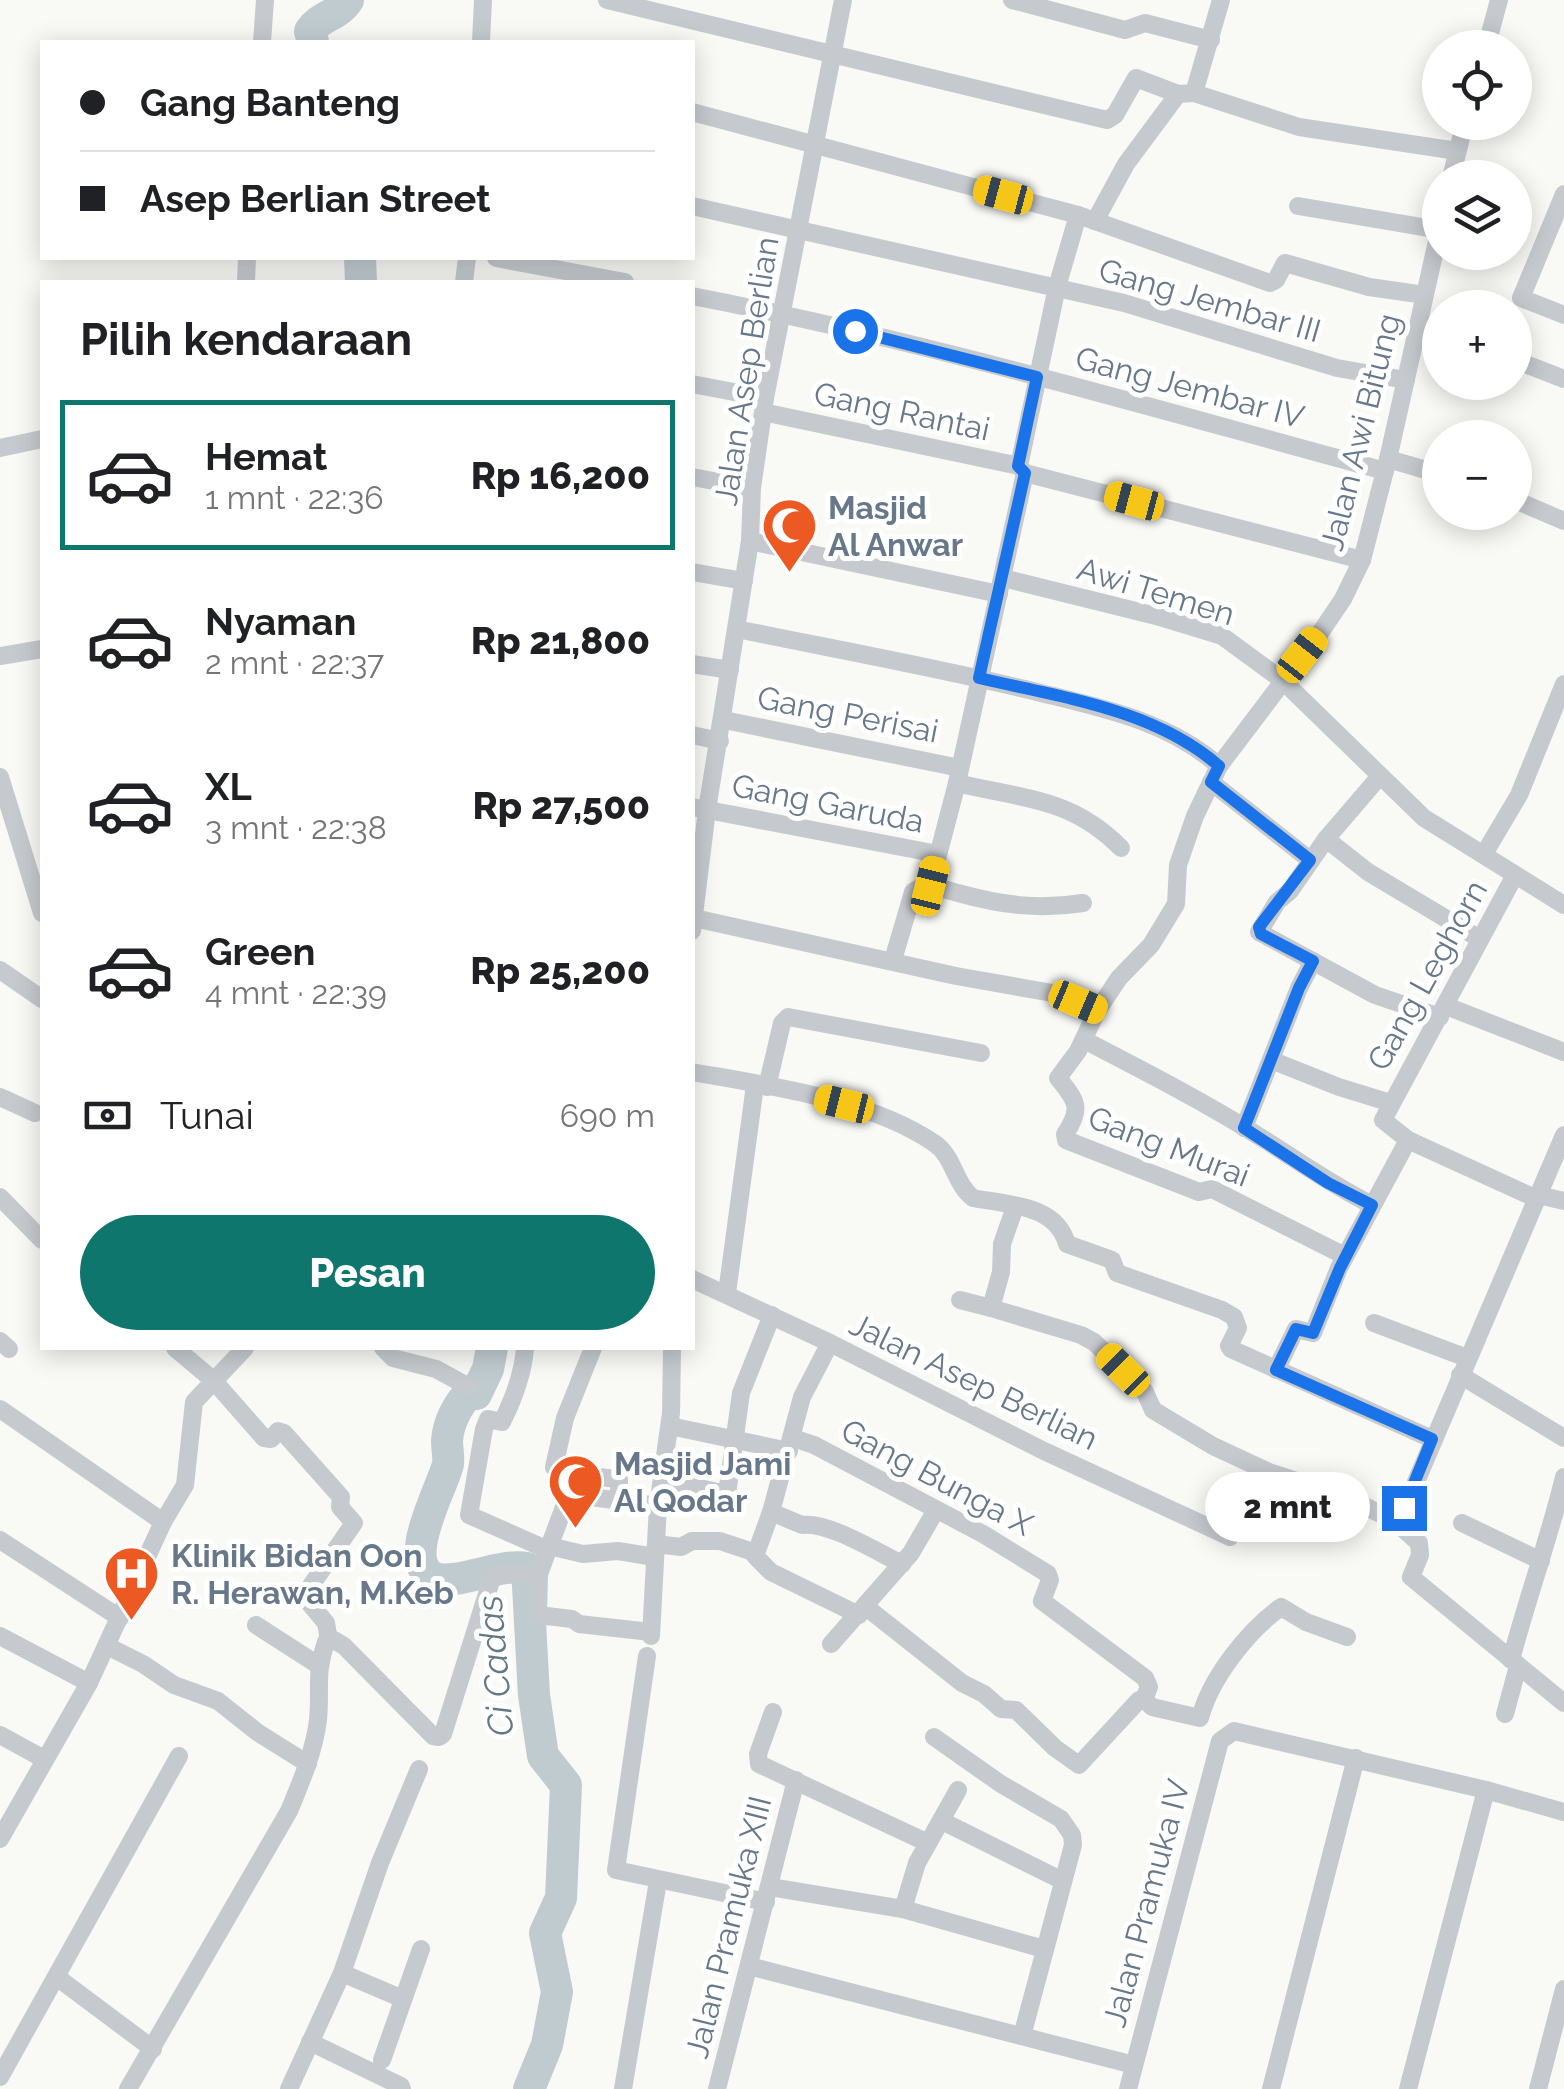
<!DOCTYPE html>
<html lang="id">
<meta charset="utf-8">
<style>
body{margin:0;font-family:Raleway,sans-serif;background:#f2f2f2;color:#202124;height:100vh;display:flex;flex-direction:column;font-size:38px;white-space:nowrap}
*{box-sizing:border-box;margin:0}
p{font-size:32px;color:#757577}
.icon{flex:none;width:55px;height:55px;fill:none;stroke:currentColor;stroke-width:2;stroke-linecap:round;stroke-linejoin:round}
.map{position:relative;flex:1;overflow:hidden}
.drawer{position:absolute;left:40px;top:280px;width:655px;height:1070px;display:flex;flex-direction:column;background:#fff;border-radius:0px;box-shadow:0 5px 25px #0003}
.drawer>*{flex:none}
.guide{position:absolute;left:40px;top:40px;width:655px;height:220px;border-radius:0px;box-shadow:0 5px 25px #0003;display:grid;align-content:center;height:220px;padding:0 40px;background:#fff}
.controls{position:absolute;left:1422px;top:30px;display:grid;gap:20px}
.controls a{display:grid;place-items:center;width:110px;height:110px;border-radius:50%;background:#fff;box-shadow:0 5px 25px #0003;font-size:50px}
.end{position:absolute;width:45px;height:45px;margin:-22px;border:12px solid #1a73e8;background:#fff;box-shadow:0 0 0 5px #fff}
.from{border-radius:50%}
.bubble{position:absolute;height:70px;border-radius:35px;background:#fff;box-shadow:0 5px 25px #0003;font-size:32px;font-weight:800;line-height:70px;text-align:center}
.car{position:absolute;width:30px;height:60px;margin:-30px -15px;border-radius:12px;box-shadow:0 0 8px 2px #0007;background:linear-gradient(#f5c518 24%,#345 0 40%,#f5c518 0 76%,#345 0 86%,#f5c518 0)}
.guide b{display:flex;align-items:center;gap:35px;height:95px;font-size:38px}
.guide b+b{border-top:2px solid #e0e0e0}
.guide i{width:25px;height:25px;background:#202124}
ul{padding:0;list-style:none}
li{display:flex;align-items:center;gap:30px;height:150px;margin:0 20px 15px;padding:0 20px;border:5px solid transparent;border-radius:0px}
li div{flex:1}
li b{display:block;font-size:38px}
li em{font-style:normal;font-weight:800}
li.current{border-color:#0f766e}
li>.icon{width:90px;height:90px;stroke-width:1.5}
h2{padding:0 40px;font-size:45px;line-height:120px}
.pay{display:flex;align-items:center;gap:25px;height:110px;padding:0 40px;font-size:38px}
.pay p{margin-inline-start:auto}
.cta{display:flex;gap:20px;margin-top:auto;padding:20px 40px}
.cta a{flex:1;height:115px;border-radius:60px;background:#0f766e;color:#fff;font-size:40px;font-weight:800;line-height:115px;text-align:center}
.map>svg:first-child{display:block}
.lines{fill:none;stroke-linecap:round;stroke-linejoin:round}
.river{stroke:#c0cbd0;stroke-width:32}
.street{stroke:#c6cace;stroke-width:18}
.route{stroke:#1a73e8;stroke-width:12}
.labels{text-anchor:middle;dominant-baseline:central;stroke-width:10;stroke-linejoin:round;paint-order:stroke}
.street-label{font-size:32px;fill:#667889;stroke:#fff}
.poi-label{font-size:32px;font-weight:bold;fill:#667889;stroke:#fff;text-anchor:start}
.water-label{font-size:35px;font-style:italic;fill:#627984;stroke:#fff}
</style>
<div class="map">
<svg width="1564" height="2089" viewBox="0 0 1564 2089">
<rect width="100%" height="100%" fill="#f9f9f6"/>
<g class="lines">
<!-- river -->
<g class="river">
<path d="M313,42L310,31C321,15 338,16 348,0"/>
<path d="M360,258L361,282"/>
<path d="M492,1348L488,1369L476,1394L470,1392C458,1404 448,1423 447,1441C447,1448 449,1457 448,1464C443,1487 398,1564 435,1578C456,1586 497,1563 527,1568L534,1695L543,1756L566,1785L561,1898L545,1933L557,1992L547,2045L529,2089"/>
</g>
<!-- street -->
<g class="street">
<path d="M607,0L1107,120L1115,115L1136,78L1178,94"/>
<path d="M1012,0L1125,30L1145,23L1211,40"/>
<path d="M262,42L265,0"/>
<path d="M481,42L483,0"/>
<path d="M1486,48L1499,0"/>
<path d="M1194,93L1299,127L1457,151"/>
<path d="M692,112L1078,215L1270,283L1276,280L1285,263L1369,287L1425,295"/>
<path d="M1451,178L1465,122"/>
<path d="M1564,194L1521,298L1564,315"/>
<path d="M692,206L1124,303L1337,368L1406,380"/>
<path d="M1298,206L1440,230"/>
<path d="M1095,221L1126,164L1178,94L1194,93L1221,0"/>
<path d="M496,258L625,282"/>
<path d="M246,282L247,258"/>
<path d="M464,282L467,258"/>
<path d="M692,296C926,341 1155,409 1385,471"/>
<path d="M1418,328L1440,335"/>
<path d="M1515,360L1564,379"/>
<path d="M692,384L765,398"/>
<path d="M763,412L1019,466L1025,473L1362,560"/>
<path d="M0,448L42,439"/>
<path d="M1388,459L1440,474"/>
<path d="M1019,466L1057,287L1078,215"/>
<path d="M692,477L752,488"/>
<path d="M1515,500L1564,521"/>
<path d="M750,541L999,594"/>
<path d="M692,572L744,581"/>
<path d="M1003,578L1156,616L1222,636L1282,680L1424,818L1564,905"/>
<path d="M737,629C834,649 933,667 1029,690C1096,707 1166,719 1219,766"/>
<path d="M0,656L42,649"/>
<path d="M692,664L730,670"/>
<path d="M724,720L960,768"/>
<path d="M692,735L720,741"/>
<path d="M1380,776L1326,839L1290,891L1277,902L1259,932L1375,995L1440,1017"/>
<path d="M0,777L42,913"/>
<path d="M1211,782L1310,860"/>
<path d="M957,783C1022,799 1071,797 1121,848"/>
<path d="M692,807L938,854"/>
<path d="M1326,839L1368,872L1480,939"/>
<path d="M1484,854L1519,795L1564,684"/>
<path d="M1515,875L1383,1120L1408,1140L1537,1199"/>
<path d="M930,886L957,783L1025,473"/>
<path d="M694,918L956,976L1058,994L1097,1011"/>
<path d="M692,931L707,810L750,541L752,488L765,398L843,0"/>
<path d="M893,960L913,892C926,882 943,889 958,893C1001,905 1039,910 1083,903"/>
<path d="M0,970L42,999"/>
<path d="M1446,1006L1564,1052"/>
<path d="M1088,1042C1148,1073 1208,1104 1265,1140C1301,1163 1334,1186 1372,1205"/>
<path d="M1271,1060L1339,1087L1391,1103"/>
<path d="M692,1072C770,1086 869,1099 934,1143C954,1156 954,1183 973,1198C1008,1205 1056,1204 1067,1244L1112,1260L1117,1273L1222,1310L1234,1317L1238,1328L1229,1346L1231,1349L1432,1439"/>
<path d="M767,1087L782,1023L788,1017L981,1053"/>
<path d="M0,1097L35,1113"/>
<path d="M1244,1128L1299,988L1313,961"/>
<path d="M1564,1135L1398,1524L1419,1543L1420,1555L1411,1577L1564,1703"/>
<path d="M1538,1195L1564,1201"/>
<path d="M0,1197L42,1240"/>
<path d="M1015,1207L1002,1244L1001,1272L991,1308L1081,1335L1094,1342L1145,1392L1153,1410L1213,1446L1269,1472L1349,1498L1398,1523"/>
<path d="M1345,1256L1212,1189L1199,1192L1066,1140L1065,1134C1083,1108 1076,1100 1058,1078L1078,1051L1097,1011L1119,978L1151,945L1176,904L1178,865L1195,816L1219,766L1322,630L1343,599L1362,560L1388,459L1440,228"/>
<path d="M692,1279L830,1343L1044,1451L1230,1537"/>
<path d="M727,1293L755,1085"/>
<path d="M960,1300L991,1308"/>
<path d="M1374,1323L1467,1358"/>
<path d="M0,1341L9,1349"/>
<path d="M830,1343L802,1397L771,1512L755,1556L771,1572L859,1615"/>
<path d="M175,1348L213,1380L264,1438L271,1439L278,1431L284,1433L341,1497L340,1507L354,1523L308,1590L306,1599L326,1623L329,1640"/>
<path d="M383,1348L393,1358L436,1369L469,1387"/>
<path d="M525,1348C523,1374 514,1398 502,1422L488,1419L484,1429L469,1515L548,1550"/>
<path d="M1276,1370L1296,1329L1313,1333L1339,1268L1408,1140"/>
<path d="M1460,1375L1564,1438"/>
<path d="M0,1409L163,1522"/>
<path d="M670,1426L789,1451"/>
<path d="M793,1438L814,1445L983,1534L1048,1574L1050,1580L1042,1601L1145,1678L1149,1687L1144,1699"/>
<path d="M662,1480L727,1494L741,1393L772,1315"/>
<path d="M569,1494L559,1488L562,1472L554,1467L565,1418L593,1348"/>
<path d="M569,1494L658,1506"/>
<path d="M771,1512L802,1525C828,1521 877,1552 902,1564"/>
<path d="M1462,1523L1541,1561"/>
<path d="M0,1540L120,1618"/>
<path d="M656,1544L681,1547L692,1541H720L756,1553"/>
<path d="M549,1546L583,1554L618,1551L655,1557"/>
<path d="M539,1574L538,1615L572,1619L579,1624L651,1632"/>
<path d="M866,1607L962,1683L984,1694L1001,1709L1016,1710L1055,1748L1079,1765L1139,1700L1144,1699"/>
<path d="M256,1625L318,1665"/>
<path d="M0,1636L89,1683"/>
<path d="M651,1636L658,1506L671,1413L672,1348"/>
<path d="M831,1644L911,1553L936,1510"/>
<path d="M107,1646L143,1664L174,1685L218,1701L257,1732L308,1764"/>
<path d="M647,1656L616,1870L766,1902"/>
<path d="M1511,1660C1527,1599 1549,1539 1564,1477"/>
<path d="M1144,1699L1152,1707L1200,1718C1211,1677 1248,1631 1281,1607L1306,1622L1347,1637"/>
<path d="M773,1712L758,1754L759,1764L928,1843"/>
<path d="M1505,1714L1518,1666"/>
<path d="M0,1735L44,1759"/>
<path d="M934,1737L1001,1784L1061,1819L1072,1835L1073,1845L1022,2036"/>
<path d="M942,1821L1063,1881"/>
<path d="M0,1839L89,1683L163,1522L185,1485L194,1402L245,1348"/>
<path d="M770,1887L903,1909L1044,1949"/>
<path d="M903,1909L917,1863L958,1790"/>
<path d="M749,1966L1134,2065"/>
<path d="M342,1973L403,1999"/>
<path d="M58,1978L153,2049"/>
<path d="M310,2042L401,2086L402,2089"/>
<path d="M382,2060L421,1949"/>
<path d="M0,2077L179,1756"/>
<path d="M128,2089L289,1811C301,1782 314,1752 318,1720C321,1689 315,1674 326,1642L334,1640L344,1646L433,1736L439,1737L443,1734L492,1578L501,1574H539L576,1475L619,1479V1500"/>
<path d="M289,2089L342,1973L380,1863L419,1769"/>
<path d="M623,2089L658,1881"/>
<path d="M717,2089L796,1780"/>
<path d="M1128,2089L1220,1741L1234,1731L1486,1790L1564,1812"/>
<path d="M1271,2089L1356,1758"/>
<path d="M1408,2089L1486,1790"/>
<path d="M1538,2089L1564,1989"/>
</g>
</g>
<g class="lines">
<!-- route -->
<path class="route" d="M855,331L1037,377L1018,466L1025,473L979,678C1060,697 1154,709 1219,766L1211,782L1310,860L1259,927L1261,934L1313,961L1299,988L1244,1128L1328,1183L1372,1205L1340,1268L1313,1333L1296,1329L1276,1370L1432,1439L1404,1508"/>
</g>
<!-- icons -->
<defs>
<symbol id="mosque-pin" viewBox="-11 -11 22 30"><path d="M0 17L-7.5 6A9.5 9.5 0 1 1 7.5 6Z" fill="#ed5922" stroke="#fff"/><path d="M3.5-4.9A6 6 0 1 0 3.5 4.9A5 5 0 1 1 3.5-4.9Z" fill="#fff"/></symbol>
<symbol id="hospital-pin" viewBox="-11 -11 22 30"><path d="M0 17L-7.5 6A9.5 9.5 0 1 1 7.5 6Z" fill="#ed5922" stroke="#fff"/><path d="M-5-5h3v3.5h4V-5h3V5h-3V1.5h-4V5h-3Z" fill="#fff"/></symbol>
</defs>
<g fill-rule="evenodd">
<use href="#mosque-pin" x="758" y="494" width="63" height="86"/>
<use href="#mosque-pin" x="544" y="1450" width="63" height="86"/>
<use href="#hospital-pin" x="100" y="1542" width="63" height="86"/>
</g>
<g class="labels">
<!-- street labels -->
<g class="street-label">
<text transform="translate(1210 300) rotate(16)">Gang Jembar III</text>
<text transform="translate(746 371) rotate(-81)">Jalan Asep Berlian</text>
<text transform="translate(1190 387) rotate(15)">Gang Jembar IV</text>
<text transform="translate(902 411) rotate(12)">Gang Rantai</text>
<text transform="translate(1360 432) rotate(-76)">Jalan Awi Bitung</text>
<text transform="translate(1156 591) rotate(17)">Awi Temen</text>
<text transform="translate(848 714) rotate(11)">Gang Perisai</text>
<text transform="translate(828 803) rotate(11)">Gang Garuda</text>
<text transform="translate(1427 975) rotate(-61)">Gang Leghorn</text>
<text transform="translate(1169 1146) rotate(21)">Gang Murai</text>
<text transform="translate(974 1381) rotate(26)">Jalan Asep Berlian</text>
<text transform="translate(937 1477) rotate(28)">Gang Bunga X</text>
<text transform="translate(1146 1903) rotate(-75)">Jalan Pramuka IV</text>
<text transform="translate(728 1927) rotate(-76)">Jalan Pramuka XIII</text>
</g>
<!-- poi labels -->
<g class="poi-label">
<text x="828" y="507">Masjid<tspan x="828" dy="37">Al Anwar</tspan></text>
<text x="614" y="1463">Masjid Jami<tspan x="614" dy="37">Al Qodar</tspan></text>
<text x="171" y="1555">Klinik Bidan Oon<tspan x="171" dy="37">R. Herawan, M.Keb</tspan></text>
</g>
<!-- water labels -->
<g class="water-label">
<text transform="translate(495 1666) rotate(-95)">Ci Cadas</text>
</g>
</g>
</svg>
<div class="controls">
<a><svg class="icon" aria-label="locate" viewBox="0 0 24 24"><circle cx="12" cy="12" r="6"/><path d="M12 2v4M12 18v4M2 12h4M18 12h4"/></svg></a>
<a><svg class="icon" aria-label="layers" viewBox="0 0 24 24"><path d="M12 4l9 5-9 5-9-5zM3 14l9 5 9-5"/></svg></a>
<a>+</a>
<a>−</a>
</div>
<i class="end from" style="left:855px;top:331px"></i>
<i class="end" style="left:1404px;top:1508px"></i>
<div class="bubble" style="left:1205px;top:1472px;width:165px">2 mnt</div>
<i class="car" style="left:1003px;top:195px;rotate:285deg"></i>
<i class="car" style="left:1134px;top:501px;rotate:285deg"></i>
<i class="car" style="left:1302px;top:655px;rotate:38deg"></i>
<i class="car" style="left:930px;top:886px;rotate:14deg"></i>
<i class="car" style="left:1078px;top:1002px;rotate:113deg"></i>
<i class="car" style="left:844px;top:1104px;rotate:284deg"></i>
<i class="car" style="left:1123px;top:1370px;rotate:315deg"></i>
<div class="guide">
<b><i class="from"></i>Gang Banteng</b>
<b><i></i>Asep Berlian Street</b>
</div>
<section class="drawer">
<h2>Pilih kendaraan</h2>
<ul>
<li class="current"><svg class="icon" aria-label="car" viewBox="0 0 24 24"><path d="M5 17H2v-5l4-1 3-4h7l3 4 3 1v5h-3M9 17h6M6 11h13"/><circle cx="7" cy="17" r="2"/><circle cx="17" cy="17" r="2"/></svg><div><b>Hemat</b><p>1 mnt · 22:36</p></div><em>Rp 16,200</em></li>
<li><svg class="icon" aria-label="car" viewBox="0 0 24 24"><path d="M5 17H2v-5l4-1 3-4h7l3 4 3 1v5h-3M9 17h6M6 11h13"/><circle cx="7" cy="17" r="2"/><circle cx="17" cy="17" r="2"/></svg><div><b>Nyaman</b><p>2 mnt · 22:37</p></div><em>Rp 21,800</em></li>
<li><svg class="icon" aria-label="car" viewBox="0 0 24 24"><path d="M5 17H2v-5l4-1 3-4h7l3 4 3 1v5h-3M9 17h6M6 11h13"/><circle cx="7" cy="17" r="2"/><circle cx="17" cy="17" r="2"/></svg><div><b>XL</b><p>3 mnt · 22:38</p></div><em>Rp 27,500</em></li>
<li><svg class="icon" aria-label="car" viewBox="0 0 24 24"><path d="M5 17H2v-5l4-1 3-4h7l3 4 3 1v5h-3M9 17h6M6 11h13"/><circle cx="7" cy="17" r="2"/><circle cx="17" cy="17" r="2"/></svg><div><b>Green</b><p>4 mnt · 22:39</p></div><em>Rp 25,200</em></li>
</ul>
<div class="pay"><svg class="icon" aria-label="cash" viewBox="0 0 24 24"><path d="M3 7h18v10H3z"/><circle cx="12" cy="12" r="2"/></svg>Tunai<p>690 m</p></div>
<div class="cta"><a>Pesan</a></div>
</section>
</div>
